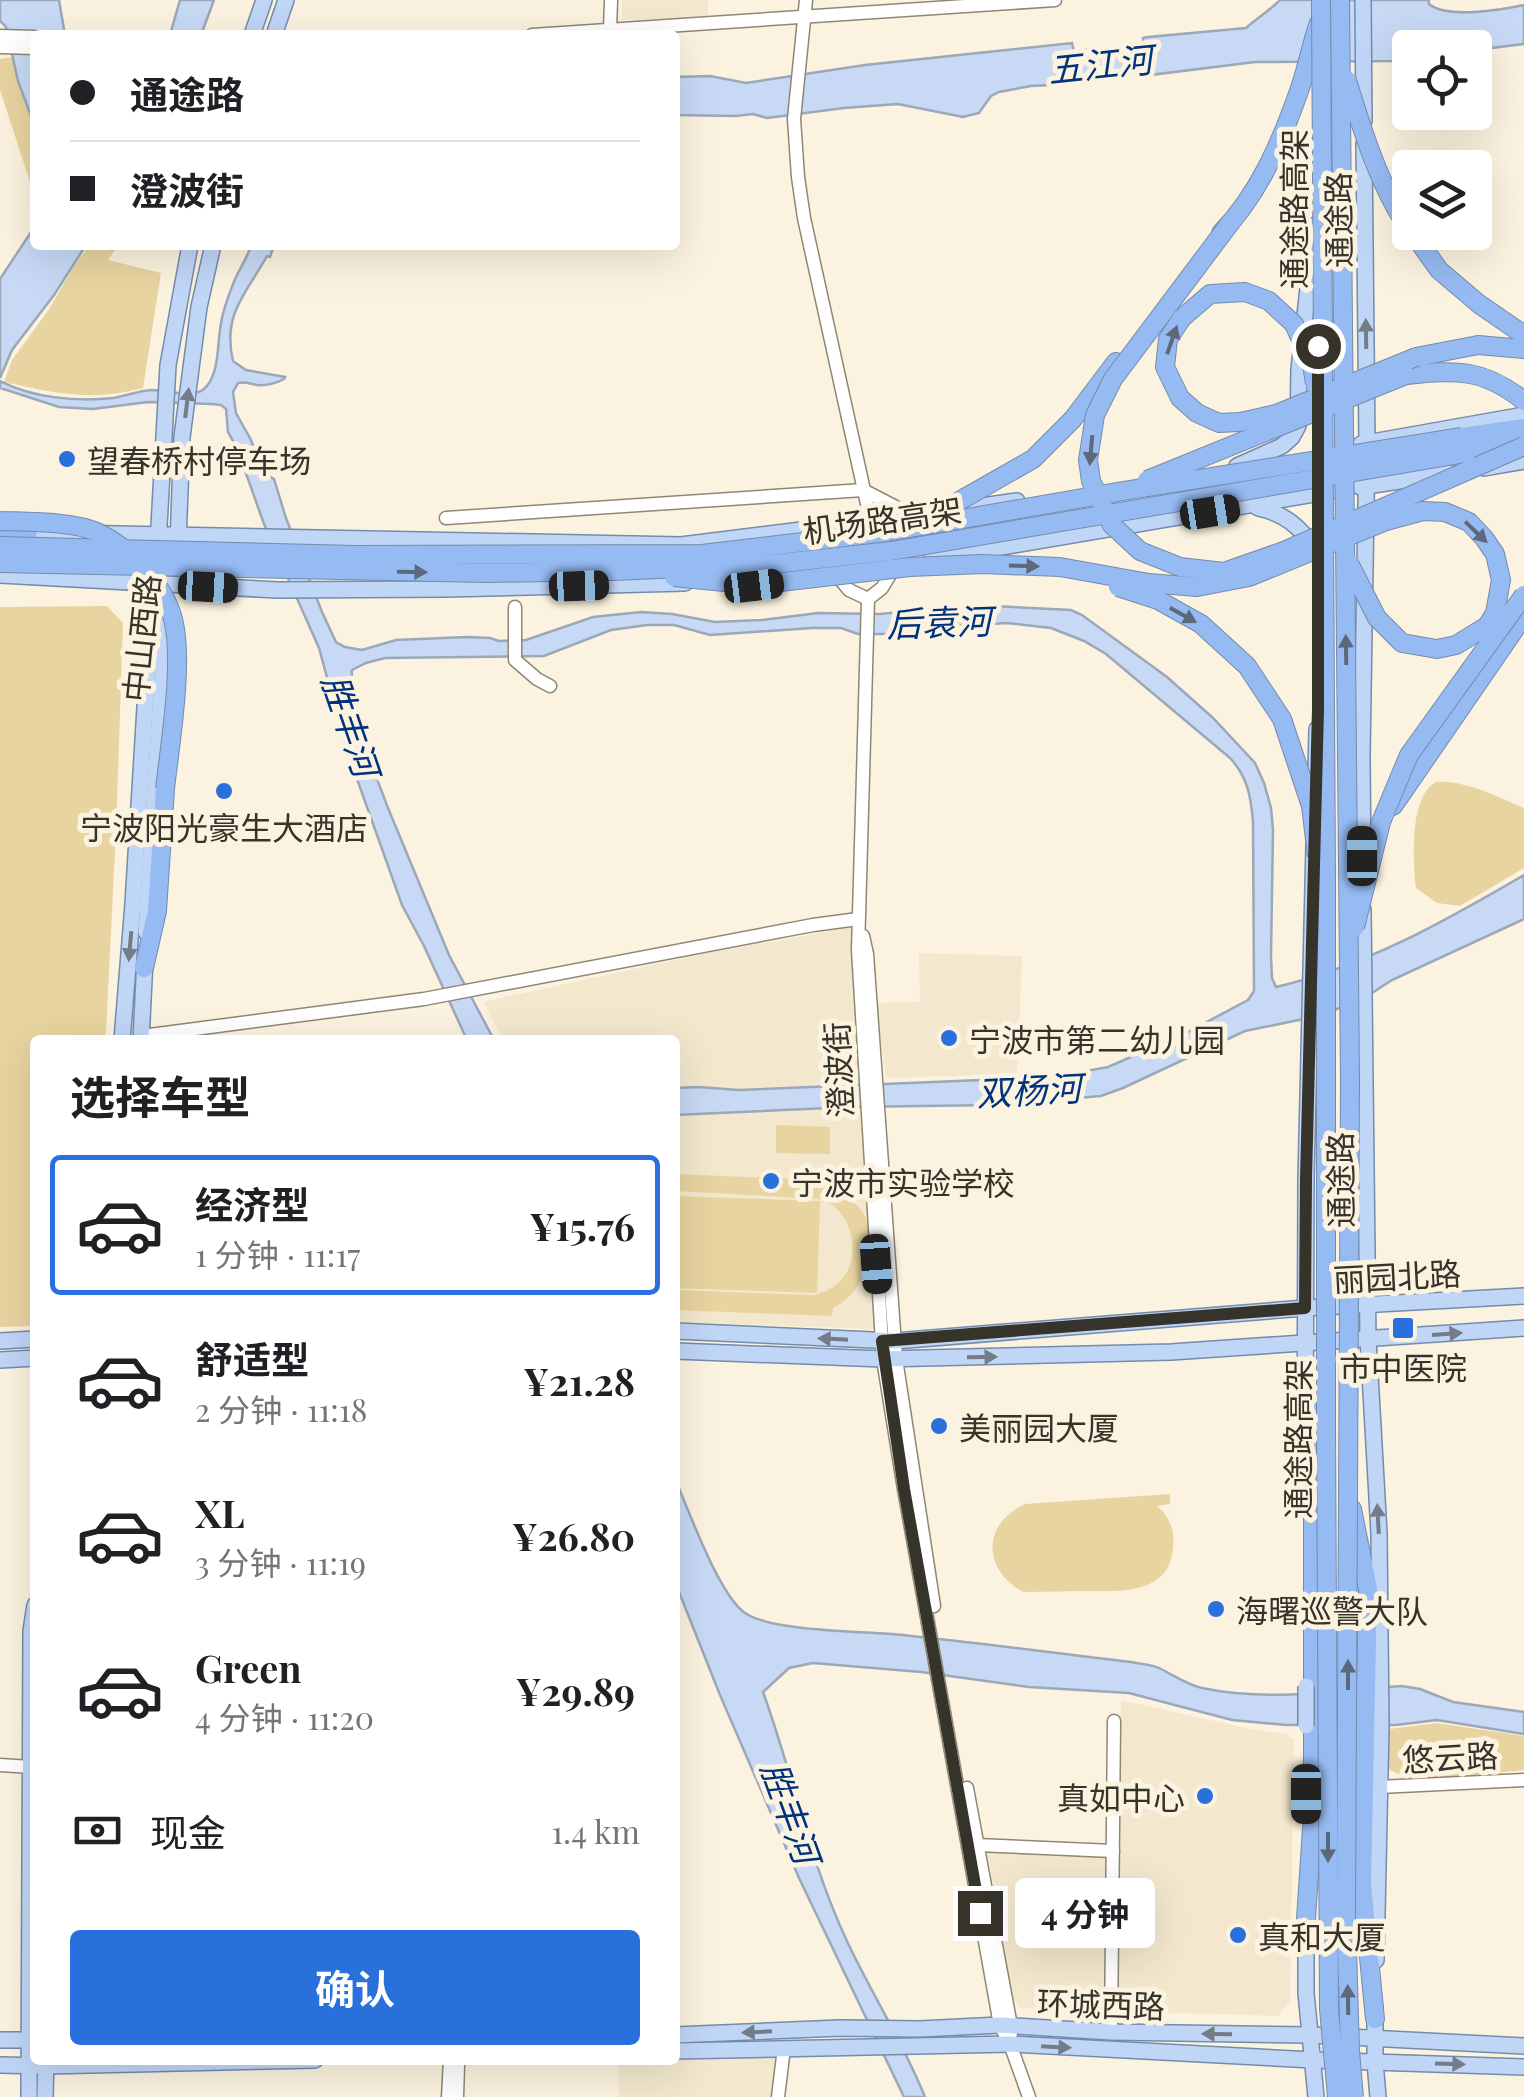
<!DOCTYPE html>
<html lang="zh">
<meta charset="utf-8">
<style>
body{margin:0;font-family:"Playfair Display","Noto Sans SC",serif;background:#f2f2f2;color:#202124;height:100vh;display:flex;flex-direction:column;font-size:38px;white-space:nowrap}
*{box-sizing:border-box;margin:0}
p{font-size:32px;color:#757577}
.icon{flex:none;width:55px;height:55px;fill:none;stroke:currentColor;stroke-width:2;stroke-linecap:round;stroke-linejoin:round}
.map{position:relative;flex:1;overflow:hidden}
.drawer{position:absolute;left:30px;top:1035px;width:650px;height:1030px;display:flex;flex-direction:column;background:#fff;border-radius:10px;box-shadow:0 10px 40px #0002}
.drawer>*{flex:none}
.top-card{position:absolute;left:30px;top:30px;width:650px;height:220px;border-radius:10px;box-shadow:0 10px 40px #0002;display:grid;align-content:center;height:220px;padding:0 40px;background:#fff}
.controls{position:absolute;left:1392px;top:30px;display:grid;gap:20px}
.controls a{display:grid;place-items:center;width:100px;height:100px;border-radius:10px;background:#fff;box-shadow:0 10px 40px #0002;font-size:50px}
.end{position:absolute;width:45px;height:45px;margin:-22px;border:12px solid #36332b;background:#fff;box-shadow:0 0 0 5px #fff}
.from{border-radius:50%}
.bubble{position:absolute;height:70px;border-radius:10px;background:#fff;box-shadow:0 10px 40px #0002;font-size:32px;font-weight:700;line-height:70px;text-align:center}
.car{position:absolute;width:30px;height:60px;margin:-30px -15px;border-radius:12px;box-shadow:0 0 8px 2px #0007;background:linear-gradient(#222 24%,#8ab4d8 0 40%,#222 0 76%,#8ab4d8 0 86%,#222 0)}
.top-card b{display:flex;align-items:center;gap:35px;height:95px;font-size:38px}
.top-card b+b{border-top:2px solid #e0e0e0}
.top-card i{width:25px;height:25px;background:#202124}
ul{padding:0;list-style:none}
li{display:flex;align-items:center;gap:30px;height:140px;margin:0 20px 15px;padding:0 20px;border:5px solid transparent;border-radius:10px}
li div{flex:1}
li b{display:block;font-size:38px}
li em{font-style:normal;font-weight:700}
li.active{border-color:#2a70dc}
li>.icon{width:90px;height:90px;stroke-width:1.5}
h2{padding:0 40px;font-size:45px;line-height:120px}
.pay{display:flex;align-items:center;gap:25px;height:110px;padding:0 40px;font-size:38px}
.pay p{margin-inline-start:auto}
.cta{display:flex;gap:20px;margin-top:auto;padding:20px 40px}
.cta a{flex:1;height:115px;border-radius:10px;background:#2a70dc;color:#fff;font-size:40px;font-weight:700;line-height:115px;text-align:center}
.map>svg:first-child{display:block}
.built{fill:#f3e8ce}
.green{fill:#e8d4a0}
.water{fill:#c7d9f5;stroke:#9ca7b8;stroke-width:2.5}
.lines{fill:none;stroke-linecap:round;stroke-linejoin:round}
.minor-casing{stroke:#8e8774;stroke-width:15}
.major-casing{stroke:#748bac;stroke-width:18}
.highway-casing{stroke:#748bac;stroke-width:20}
.minor{stroke:#fff;stroke-width:12}
.major{stroke:#c0d6f7;stroke-width:15}
.highway{stroke:#96baf2;stroke-width:18}
.major-bridge-casing{stroke:#748bac;stroke-width:18;stroke-linecap:butt}
.highway-bridge-casing{stroke:#748bac;stroke-width:20;stroke-linecap:butt}
.major-bridge{stroke:#c0d6f7;stroke-width:15}
.highway-bridge{stroke:#96baf2;stroke-width:18}
.oneway{fill:#747c87}
.oneway2{fill:#5c697b}
.route{stroke:#36332b;stroke-width:12}
.poi-dot{fill:#2a70dc;stroke:#fbf3df;stroke-width:4}
.labels{text-anchor:middle;dominant-baseline:central;stroke-width:10;stroke-linejoin:round;paint-order:stroke}
.street-label{font-size:32px;fill:#36332b;stroke:#fbf3df}
.poi-label{font-size:32px;fill:#36332b;stroke:#fbf3df;text-anchor:start}
.water-label{font-size:35px;font-style:italic;fill:#00327d;stroke:#fbf3df}
</style>
<div class="map">
<svg width="1524" height="2097" viewBox="0 0 1524 2097">
<rect width="100%" height="100%" fill="#fbf3df"/>
<!-- built -->
<g class="built">
<path d="M622,0H708V18L622,20Z"/>
<path d="M852,927L876,1329L675,1322V1040H504L483,1002L702,954Z"/>
<path d="M919,953L1022,956L1017,1074L886,1078L876,1003L920,1002Z"/>
<path d="M1121,1700L1250,1729L1286,1734L1294,1739L1290,2001L1278,2016L1020,2008L1013,1998L987,1850L1117,1856Z"/>
<path d="M777,2054L773,2097H619L618,2060H675V2057Z"/>
</g>
<!-- green -->
<g class="green">
<path d="M13,57L17,81L35,130V197L0,90V59Z"/>
<path d="M90,245H118L108,260L161,273L143,388C90,402 55,393 4,382L12,360L49,309L76,263Z"/>
<path d="M107,606L123,623L116,832L106,1030L104,1040H35V1326L0,1327V607Z"/>
<path d="M1436,782C1466,780 1497,797 1524,808V868L1460,906L1437,903L1416,888C1413,861 1409,796 1436,782Z"/>
<path d="M776,1125L830,1127V1154L776,1153Z"/>
<path d="M675,1174L844,1181V1196C889,1219 873,1289 833,1308L832,1316L675,1310V1290L814,1295C823,1292 831,1290 837,1284C864,1261 854,1213 823,1199L675,1191Z"/>
<path d="M675,1196L820,1201L817,1293L675,1288Z"/>
<path d="M1170,1494V1504L1157,1506C1170,1517 1175,1530 1173,1548C1169,1595 1121,1591 1086,1591C1065,1591 1044,1592 1023,1592C982,1569 982,1524 1025,1504Z"/>
<path d="M1437,1723L1524,1736V1770L1415,1781L1388,1769L1389,1729Z"/>
</g>
<!-- water -->
<g class="water">
<path d="M0,0H59L65,35H35V127L18,81L6,27L0,21Z"/>
<path d="M180,0H214L201,35H170Z"/>
<path d="M1280,0H1429V4C1447,19 1501,10 1524,5V44L1475,50V48H1410V60L1398,61L1255,62L1150,75L1149,71L1072,79V84L1031,86L999,92L991,96L979,113L963,117L898,104L844,108L767,118L753,114L736,116L675,115V77L710,76L746,83L865,65L1072,43L1074,51L1143,45V38L1148,37L1246,28C1257,18 1268,12 1280,0Z"/>
<path d="M35,226V245H86L54,295L12,350L0,378V279Z"/>
<path d="M251,245H274L270,257L267,256C246,294 222,314 233,361L246,370L285,377L284,379C277,383 266,386 257,385C249,384 247,381 238,383L233,392L236,413L251,440L264,473L274,479L286,518L322,612L336,642L345,647L362,650L396,640L467,637L490,638L499,641L526,640L593,617L641,612L672,614L715,622L762,620L818,613L880,614L975,605L1071,610L1082,615L1167,677L1213,718L1255,763L1264,783L1271,808L1273,830L1271,957L1272,978L1276,987C1366,966 1445,921 1524,875V919L1392,980L1369,995L1335,1010L1299,1020L1245,1031L1123,1088L1101,1096L997,1105L849,1107L675,1115V1088L699,1087L738,1090L1006,1079L1070,1074L1108,1067L1188,1032L1248,1000L1254,991L1253,822C1251,798 1248,777 1230,758L1106,654L1084,641L1051,628L1008,623L956,626L888,634H858L841,628H812L710,635L674,625H647L611,630L544,656L385,658L366,663L352,670L351,693L358,729L388,808L449,955L494,1040H467L424,946L402,905L347,751L319,648L264,524L237,448L228,432L226,409L221,405L212,404L148,402L93,409L59,407L0,388V381C34,398 76,402 113,398C126,396 138,391 151,390C164,390 194,398 204,389C220,375 217,343 221,323C223,310 232,285 238,273C243,263 248,256 251,245Z"/>
<path d="M675,1479C689,1511 719,1595 745,1613C772,1632 867,1631 903,1635C979,1643 1055,1653 1131,1662C1141,1664 1152,1664 1161,1669C1175,1676 1186,1684 1202,1688C1268,1702 1336,1691 1402,1686L1420,1689L1453,1702L1524,1712V1734L1437,1720L1396,1725H1286L1232,1720L1129,1693L1029,1687L921,1672L813,1663L789,1668L763,1692C793,1774 809,1860 846,1939C871,1993 903,2042 925,2097H904L799,1878L720,1695L675,1582Z"/>
</g>
<g class="lines">
<defs>
<g id="minor">
<path d="M806,0L794,119L798,177L804,218L871,522"/>
<path d="M610,29L611,0"/>
<path d="M532,35L1055,0"/>
<path d="M0,36L35,37"/>
<path d="M0,47L35,48"/>
<path d="M446,518L863,490L913,516"/>
<path d="M894,568L882,588L868,599L858,950L883,1359L904,1489L1000,2025L1010,2044L1029,2097"/>
<path d="M834,572L849,590L868,599"/>
<path d="M515,607V660L537,679L550,686"/>
<path d="M863,936L867,954L896,1359L934,1606"/>
<path d="M142,1036L424,999L813,925L858,919"/>
<path d="M0,1765L31,1767"/>
<path d="M1379,1787L1524,1780"/>
<path d="M967,1788L1011,2026V2034"/>
<path d="M977,1845L1113,1851"/>
<path d="M1111,2032L1114,1721"/>
<path d="M448,2097L450,2060"/>
<path d="M457,2097L458,2065"/>
<path d="M778,2097L784,2048"/>
</g>
<g id="major">
<path d="M1363,0L1364,121"/>
<path d="M252,35L264,0"/>
<path d="M274,35L286,0"/>
<path d="M1361,444L1524,415"/>
<path d="M1237,466L1282,446L1292,437L1298,426L1299,369L1315,225"/>
<path d="M1484,468L1524,461"/>
<path d="M1360,487L1451,473"/>
<path d="M1258,508C1284,513 1301,527 1314,549"/>
<path d="M946,511L1017,501"/>
<path d="M18,532L681,545L913,516"/>
<path d="M178,543L182,437L199,307L213,245"/>
<path d="M158,544L168,365L190,245"/>
<path d="M931,559L1332,491"/>
<path d="M0,575L277,590L446,589L685,583"/>
<path d="M1315,811L1317,729"/>
<path d="M1363,876L1362,755L1367,443L1364,144"/>
<path d="M1363,909L1368,1339L1379,1533L1381,1726L1376,1960"/>
<path d="M146,932L163,657L169,616"/>
<path d="M122,1040L133,904L153,576"/>
<path d="M141,1040L145,960"/>
<path d="M675,1331L895,1341L1305,1308L1524,1296"/>
<path d="M0,1341L35,1339"/>
<path d="M675,1351L883,1359L1171,1352L1524,1328"/>
<path d="M0,1360L35,1358"/>
<path d="M1305,1476L1306,1178L1314,844"/>
<path d="M1306,1910V1993L1316,2097"/>
<path d="M1375,2008V2062L1378,2097"/>
<path d="M675,2035L840,2028L920,2029L1000,2025L1111,2032L1310,2035L1524,2046"/>
<path d="M0,2040H35"/>
<path d="M675,2051L1010,2044L1313,2060L1524,2067"/>
<path d="M0,2065L46,2066L315,2060"/>
<path d="M29,2097L31,1631L35,1605"/>
<path d="M45,2097L46,2060"/>
</g>
<g id="highway">
<path d="M1412,232L1439,270L1479,304L1524,335"/>
<path d="M1221,233C1259,194 1281,142 1299,91C1307,69 1311,45 1319,23"/>
<path d="M1416,357L1478,345L1524,349"/>
<path d="M1406,375C1456,370 1483,368 1524,401"/>
<path d="M1073,419L1116,362"/>
<path d="M1462,437L1524,428"/>
<path d="M1466,453L1520,444"/>
<path d="M0,529L28,532"/>
<path d="M1393,806L1524,616"/>
<path d="M144,968L157,911L165,789"/>
<path d="M1352,1509L1368,1589L1362,1885L1375,2019"/>
<path d="M1306,1919L1313,1813V1468L1320,1411"/>
</g>
</defs>
<!-- minor casing -->
<use href="#minor" class="minor-casing"/>
<!-- major casing -->
<use href="#major" class="major-casing"/>
<!-- highway casing -->
<use href="#highway" class="highway-casing"/>
<!-- minor -->
<use href="#minor" class="minor"/>
<!-- major -->
<use href="#major" class="major"/>
<!-- highway -->
<use href="#highway" class="highway"/>
<defs>
<path id="major-bridge" d="M1306,1686V1726"/>
<g id="highway-bridge">
<path d="M1321,0L1326,878V1424L1329,2009L1337,2097"/>
<path d="M1340,0L1350,1081L1346,1914L1350,2051L1354,2097"/>
<path d="M1347,80C1361,127 1381,191 1410,230"/>
<path d="M1231,222L1113,379L1095,415L1088,460L1091,481L1112,525L1140,551L1180,567L1224,572L1284,551L1524,446"/>
<path d="M1315,383L1312,365L1294,324L1269,301L1245,292L1210,294L1182,318L1168,339L1165,367L1180,398L1197,413L1219,423L1240,422L1276,414L1416,357"/>
<path d="M1147,480L1406,375"/>
<path d="M0,521C28,522 75,521 99,533C130,548 165,586 173,619C184,662 170,743 165,789"/>
<path d="M905,521L954,504L1033,459L1073,419"/>
<path d="M0,546L355,555L702,554L887,532L1123,491L1462,437"/>
<path d="M0,563L486,573L613,571L773,564L891,551L1466,453"/>
<path d="M674,577L755,585L910,567L982,564L1060,567L1149,583L1197,587L1249,577L1386,521L1423,511L1445,512L1469,522L1484,538L1495,554L1501,580L1495,613L1487,626L1456,645L1437,649L1402,643L1377,618L1349,563"/>
<path d="M1118,587L1158,600L1201,624L1247,666L1282,719L1311,806L1317,856"/>
<path d="M1355,927L1381,822L1409,755L1524,595"/>
</g>
</defs>
<!-- major-bridge casing -->
<use href="#major-bridge" class="major-bridge-casing"/>
<!-- highway-bridge casing -->
<use href="#highway-bridge" class="highway-bridge-casing"/>
<!-- major-bridge -->
<use href="#major-bridge" class="major-bridge"/>
<!-- highway-bridge -->
<use href="#highway-bridge" class="highway-bridge"/>
</g>
<!-- one-way arrows -->
<defs><path id="oneway-solid" d="M-6-.8H1V-3.2L6.5 0L1 3.2V.8H-6Z" transform="scale(2.5)"/></defs>
<g class="oneway">
<use href="#oneway-solid" transform="translate(1366 334) rotate(-91)"/>
<use href="#oneway-solid" transform="translate(187 403) rotate(-83)"/>
<use href="#oneway-solid" transform="translate(130 946) rotate(95)"/>
<use href="#oneway-solid" transform="translate(1447 1334) rotate(-4)"/>
<use href="#oneway-solid" transform="translate(833 1339) rotate(-177)"/>
<use href="#oneway-solid" transform="translate(982 1357) rotate(-1)"/>
<use href="#oneway-solid" transform="translate(1378 1519) rotate(-93)"/>
<use href="#oneway-solid" transform="translate(757 2032) rotate(177)"/>
<use href="#oneway-solid" transform="translate(1217 2034) rotate(-179)"/>
<use href="#oneway-solid" transform="translate(1056 2047) rotate(3)"/>
<use href="#oneway-solid" transform="translate(1450 2064) rotate(2)"/>
</g>
<g class="oneway2">
<use href="#oneway-solid" transform="translate(1172 340) rotate(-71)"/>
<use href="#oneway-solid" transform="translate(1091 450) rotate(95)"/>
<use href="#oneway-solid" transform="translate(1476 532) rotate(44)"/>
<use href="#oneway-solid" transform="translate(1024 566) rotate(2)"/>
<use href="#oneway-solid" transform="translate(412 572) rotate(1)"/>
<use href="#oneway-solid" transform="translate(1183 615) rotate(29)"/>
<use href="#oneway-solid" transform="translate(1346 650) rotate(-91)"/>
<use href="#oneway-solid" transform="translate(1348 1675) rotate(-90)"/>
<use href="#oneway-solid" transform="translate(1328 1847) rotate(90)"/>
<use href="#oneway-solid" transform="translate(1348 2000) rotate(-91)"/>
</g>
<g class="lines">
<!-- route -->
<path class="route" d="M980,1913L904,1489L882,1341L1305,1308L1306,1178L1318,709V346"/>
</g>
<!-- markers -->
<g class="poi-dot">
<circle cx="67" cy="459" r="10"/>
<circle cx="224" cy="791" r="10"/>
<circle cx="949" cy="1038" r="10"/>
<circle cx="771" cy="1181" r="10"/>
<rect x="1391" y="1316" width="24" height="24" rx="5"/>
<circle cx="939" cy="1426" r="10"/>
<circle cx="1216" cy="1609" r="10"/>
<circle cx="1205" cy="1796" r="10"/>
<circle cx="1238" cy="1935" r="10"/>
</g>
<g class="labels">
<!-- street labels -->
<g class="street-label">
<text transform="translate(1292 209) rotate(-90)">通途路高架</text>
<text transform="translate(1337 220) rotate(-91)">通途路</text>
<text transform="translate(882 519) rotate(-8)">机场路高架</text>
<text transform="translate(140 638) rotate(-84)">中山西路</text>
<text transform="translate(837 1070) rotate(-93)">澄波街</text>
<text transform="translate(1339 1180) rotate(-91)">通途路</text>
<text transform="translate(1397 1275) rotate(-3)">丽园北路</text>
<text transform="translate(1296 1439) rotate(-90)">通途路高架</text>
<text transform="translate(1450 1756) rotate(-3)">悠云路</text>
<text transform="translate(1101 2003) rotate(2)">环城西路</text>
</g>
<!-- poi labels -->
<g class="poi-label">
<text x="87" y="459">望春桥村停车场</text>
<text x="224" y="826" text-anchor="middle">宁波阳光豪生大酒店</text>
<text x="969" y="1038">宁波市第二幼儿园</text>
<text x="791" y="1181">宁波市实验学校</text>
<text x="1403" y="1366" text-anchor="middle">市中医院</text>
<text x="959" y="1426">美丽园大厦</text>
<text x="1236" y="1609">海曙巡警大队</text>
<text x="1185" y="1796" text-anchor="end">真如中心</text>
<text x="1258" y="1935">真和大厦</text>
</g>
<!-- water labels -->
<g class="water-label">
<text transform="translate(1100 63) rotate(-6)">五江河</text>
<text transform="translate(939 621) rotate(-2)">后袁河</text>
<text transform="translate(352 725) rotate(71)">胜丰河</text>
<text transform="translate(1029 1089) rotate(-3)">双杨河</text>
<text transform="translate(792 1812) rotate(70)">胜丰河</text>
</g>
</g>
</svg>
<div class="controls">
<a><svg class="icon" aria-label="locate" viewBox="0 0 24 24"><circle cx="12" cy="12" r="6"/><path d="M12 2v4M12 18v4M2 12h4M18 12h4"/></svg></a>
<a><svg class="icon" aria-label="layers" viewBox="0 0 24 24"><path d="M12 4l9 5-9 5-9-5zM3 14l9 5 9-5"/></svg></a>
</div>
<i class="end from" style="left:1318px;top:346px"></i>
<i class="end" style="left:980px;top:1913px"></i>
<div class="bubble" style="left:1015px;top:1878px;width:140px">4 分钟</div>
<i class="car" style="left:1210px;top:512px;rotate:81deg"></i>
<i class="car" style="left:579px;top:586px;rotate:88deg"></i>
<i class="car" style="left:754px;top:586px;rotate:83deg"></i>
<i class="car" style="left:208px;top:587px;rotate:93deg"></i>
<i class="car" style="left:1362px;top:856px;rotate:0deg"></i>
<i class="car" style="left:876px;top:1264px;rotate:176deg"></i>
<i class="car" style="left:1306px;top:1794px;rotate:180deg"></i>
<div class="top-card">
<b><i class="from"></i>通途路</b>
<b><i></i>澄波街</b>
</div>
<section class="drawer">
<h2>选择车型</h2>
<ul>
<li class="active"><svg class="icon" aria-label="car" viewBox="0 0 24 24"><path d="M5 17H2v-5l4-1 3-4h7l3 4 3 1v5h-3M9 17h6M6 11h13"/><circle cx="7" cy="17" r="2"/><circle cx="17" cy="17" r="2"/></svg><div><b>经济型</b><p>1 分钟 · 11:17</p></div><em>¥15.76</em></li>
<li><svg class="icon" aria-label="car" viewBox="0 0 24 24"><path d="M5 17H2v-5l4-1 3-4h7l3 4 3 1v5h-3M9 17h6M6 11h13"/><circle cx="7" cy="17" r="2"/><circle cx="17" cy="17" r="2"/></svg><div><b>舒适型</b><p>2 分钟 · 11:18</p></div><em>¥21.28</em></li>
<li><svg class="icon" aria-label="car" viewBox="0 0 24 24"><path d="M5 17H2v-5l4-1 3-4h7l3 4 3 1v5h-3M9 17h6M6 11h13"/><circle cx="7" cy="17" r="2"/><circle cx="17" cy="17" r="2"/></svg><div><b>XL</b><p>3 分钟 · 11:19</p></div><em>¥26.80</em></li>
<li><svg class="icon" aria-label="car" viewBox="0 0 24 24"><path d="M5 17H2v-5l4-1 3-4h7l3 4 3 1v5h-3M9 17h6M6 11h13"/><circle cx="7" cy="17" r="2"/><circle cx="17" cy="17" r="2"/></svg><div><b>Green</b><p>4 分钟 · 11:20</p></div><em>¥29.89</em></li>
</ul>
<div class="pay"><svg class="icon" aria-label="cash" viewBox="0 0 24 24"><path d="M3 7h18v10H3z"/><circle cx="12" cy="12" r="2"/></svg>现金<p>1.4 km</p></div>
<div class="cta"><a>确认</a></div>
</section>
</div>
